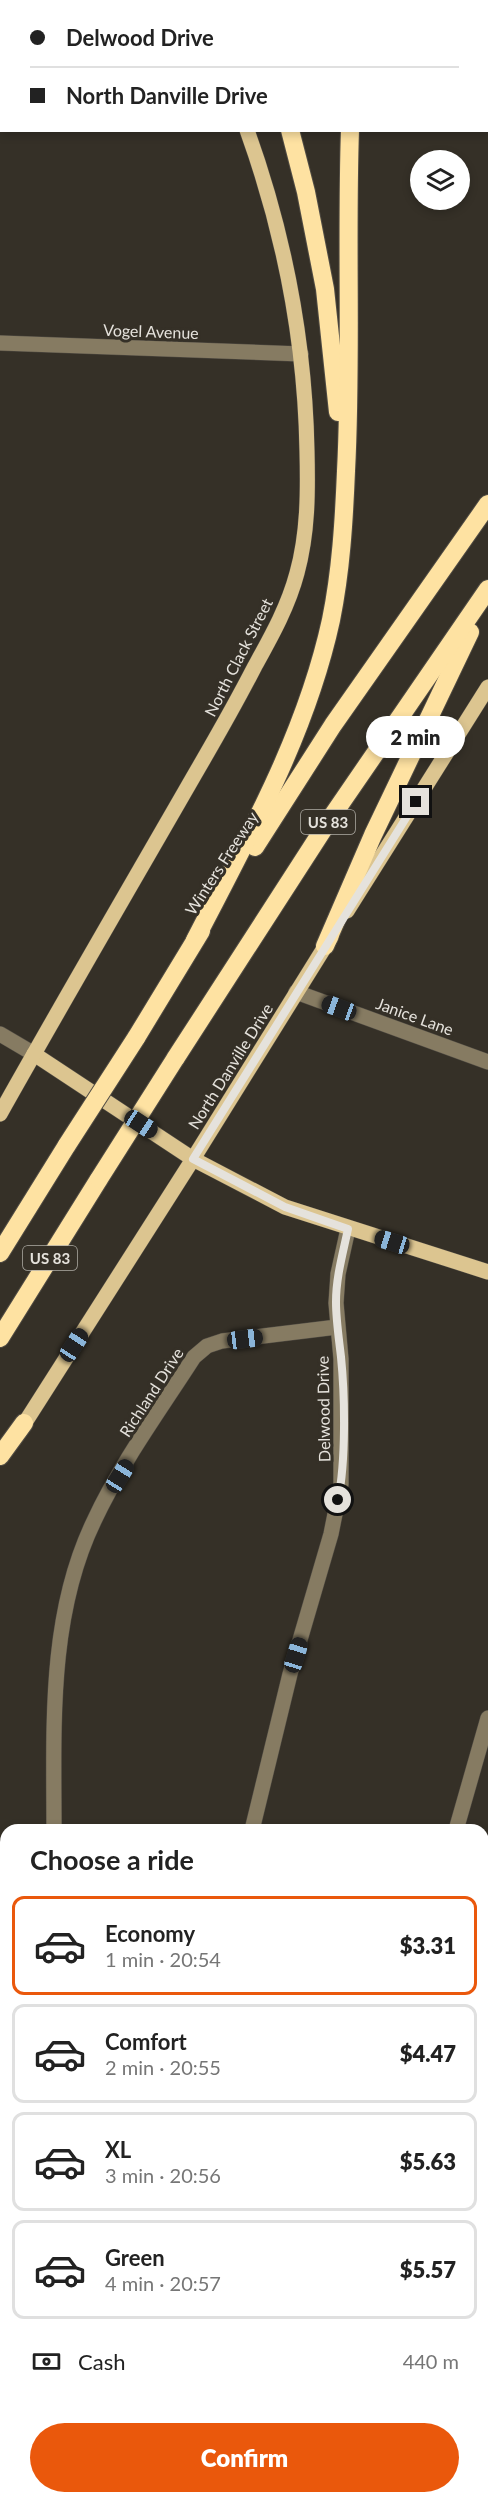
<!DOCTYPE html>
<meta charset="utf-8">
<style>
body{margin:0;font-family:Lato,sans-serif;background:#f2f2f2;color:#222;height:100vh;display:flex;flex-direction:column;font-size:22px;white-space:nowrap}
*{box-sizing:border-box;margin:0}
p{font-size:20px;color:#767676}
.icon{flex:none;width:33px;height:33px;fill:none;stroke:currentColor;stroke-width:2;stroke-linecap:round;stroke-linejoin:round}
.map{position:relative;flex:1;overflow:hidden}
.details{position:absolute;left:0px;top:1824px;width:489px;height:680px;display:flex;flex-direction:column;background:#fff;border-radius:18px 18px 0 0;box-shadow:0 3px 9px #0003}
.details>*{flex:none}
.banner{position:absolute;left:0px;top:0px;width:489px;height:132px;box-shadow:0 3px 9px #0003;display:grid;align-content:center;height:132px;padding:0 30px;background:#fff}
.buttons{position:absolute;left:410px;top:150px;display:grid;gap:12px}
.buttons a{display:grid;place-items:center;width:60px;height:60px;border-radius:50%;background:#fff;box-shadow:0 3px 9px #0003;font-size:30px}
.end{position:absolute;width:27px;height:27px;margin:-14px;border:8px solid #e5e2dc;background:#111;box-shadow:0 0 0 3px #111}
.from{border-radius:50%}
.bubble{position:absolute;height:42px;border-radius:21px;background:#fff;box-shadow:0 3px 9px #0003;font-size:20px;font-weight:800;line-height:42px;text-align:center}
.car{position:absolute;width:18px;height:36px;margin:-18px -9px;border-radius:8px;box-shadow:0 0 4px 2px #0007;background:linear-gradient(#222 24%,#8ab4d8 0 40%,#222 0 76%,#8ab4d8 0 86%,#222 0)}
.banner b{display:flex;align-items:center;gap:21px;height:57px;font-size:22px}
.banner b+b{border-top:2px solid #e0e0e0}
.banner i{width:15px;height:15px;background:#222}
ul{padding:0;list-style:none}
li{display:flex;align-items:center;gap:18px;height:99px;margin:0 12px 9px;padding:0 18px;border:3px solid #e0e0e0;border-radius:12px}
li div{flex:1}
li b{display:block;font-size:22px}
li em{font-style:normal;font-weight:800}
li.active{border-color:#ea580c}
li>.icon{width:54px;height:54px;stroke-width:1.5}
h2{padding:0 30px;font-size:27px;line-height:72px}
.pay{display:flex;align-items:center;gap:15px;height:66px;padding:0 30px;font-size:22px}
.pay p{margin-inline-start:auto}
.cta{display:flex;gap:12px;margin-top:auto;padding:12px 30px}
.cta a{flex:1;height:69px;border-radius:36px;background:#ea580c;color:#fff;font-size:24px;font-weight:800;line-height:69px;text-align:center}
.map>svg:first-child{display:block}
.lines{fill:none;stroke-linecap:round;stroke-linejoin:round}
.minor-casing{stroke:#514c44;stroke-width:16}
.major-casing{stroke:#514c44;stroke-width:16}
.highway-casing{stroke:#514c44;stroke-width:20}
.minor{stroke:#867b62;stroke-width:15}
.major{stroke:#dcc590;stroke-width:15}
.highway{stroke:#fee2a2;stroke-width:18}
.highway-bridge-casing{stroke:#514c44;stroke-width:20;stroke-linecap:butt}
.highway-bridge{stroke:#fee2a2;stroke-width:18}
.route{stroke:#e5e2dc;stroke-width:8}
.labels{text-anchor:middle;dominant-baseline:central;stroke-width:6;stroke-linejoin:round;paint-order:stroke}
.shield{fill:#353027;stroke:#b0ada6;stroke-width:1.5}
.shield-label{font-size:15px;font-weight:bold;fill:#e5e2dc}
.street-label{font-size:16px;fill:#e5e2dc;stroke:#353027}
</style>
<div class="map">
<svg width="488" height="2503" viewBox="0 0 488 2503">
<rect width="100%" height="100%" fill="#353027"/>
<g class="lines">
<defs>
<g id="minor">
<path d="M0,343L301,354"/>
<path d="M296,992L488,1062"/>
<path d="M0,1034L34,1054"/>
<path d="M54,1830C54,1727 48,1616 94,1521C121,1463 160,1410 194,1357L207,1346L222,1341L337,1327"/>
<path d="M252,1830L290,1674L331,1534L341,1484V1359L336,1303L338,1274L348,1229"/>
<path d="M456,1830L488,1718"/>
<path d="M0,2110H6"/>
<path d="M483,2112H488"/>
<path d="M0,2240L6,2235"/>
<path d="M57,2503L64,2498"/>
<path d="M319,2503L320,2498"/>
</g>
<g id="major">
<path d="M140,0L142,2"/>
<path d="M347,911L488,687"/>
<path d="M34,1054L193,1159L285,1207L488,1272"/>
<path d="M0,1114C64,1000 130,887 195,774C216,738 236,703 255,666C271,637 288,607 297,573C308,533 308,492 307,451C305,341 284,233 247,130"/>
<path d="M19,1432L193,1159L331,937"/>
</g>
<g id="highway">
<path d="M207,0L209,2"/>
<path d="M371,2V0"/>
<path d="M290,130L306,192L325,289L338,412"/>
<path d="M255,847L333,725L488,504"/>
<path d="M195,940C248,837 306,735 331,620C341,571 344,520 346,471C352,357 346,244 350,130"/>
<path d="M325,946L373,835L470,632"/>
<path d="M136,1038L201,931"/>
<path d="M175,1059L328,822L488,589"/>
<path d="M0,1253L67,1145"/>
<path d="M0,1338L99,1179"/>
<path d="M0,1456L24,1423"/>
</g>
</defs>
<!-- minor casing -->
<use href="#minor" class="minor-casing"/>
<!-- major casing -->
<use href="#major" class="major-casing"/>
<!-- highway casing -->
<use href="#highway" class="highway-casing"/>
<!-- minor -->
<use href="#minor" class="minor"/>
<!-- major -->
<use href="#major" class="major"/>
<!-- highway -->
<use href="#highway" class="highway"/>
<defs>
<g id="highway-bridge">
<path d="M67,1145L136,1038"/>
<path d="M99,1179L175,1059"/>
</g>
</defs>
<!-- highway-bridge casing -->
<use href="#highway-bridge" class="highway-bridge-casing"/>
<!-- highway-bridge -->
<use href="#highway-bridge" class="highway-bridge"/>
</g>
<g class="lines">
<!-- route -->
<path class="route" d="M338,1500C346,1461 345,1397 341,1357C339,1339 336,1320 336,1302C336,1277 343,1253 348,1229L285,1207L193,1159L416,802"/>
</g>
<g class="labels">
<!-- shield labels -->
<g class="shield">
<rect x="301" y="810" width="54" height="24" rx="4.5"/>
<rect x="23" y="1246" width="54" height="24" rx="4.5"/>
</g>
<g class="shield-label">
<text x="328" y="822">US 83</text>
<text x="50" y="1258">US 83</text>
</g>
<!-- street labels -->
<g class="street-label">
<text transform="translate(151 331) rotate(2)">Vogel Avenue</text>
<text transform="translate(238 657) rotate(-63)">North Clack Street</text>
<text transform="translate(221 863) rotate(-57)">Winters Freeway</text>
<text transform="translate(415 1016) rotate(20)">Janice Lane</text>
<text transform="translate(230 1066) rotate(-58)">North Danville Drive</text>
<text transform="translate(151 1392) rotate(-57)">Richland Drive</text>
<text transform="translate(323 1409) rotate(-91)">Delwood Drive</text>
</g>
</g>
</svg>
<div class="buttons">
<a><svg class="icon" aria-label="layers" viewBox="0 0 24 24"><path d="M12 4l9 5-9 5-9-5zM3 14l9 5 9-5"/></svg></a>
</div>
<i class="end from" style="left:338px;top:1500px"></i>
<i class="end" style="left:416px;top:802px"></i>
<div class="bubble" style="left:366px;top:716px;width:99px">2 min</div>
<i class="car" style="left:339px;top:1008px;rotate:290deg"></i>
<i class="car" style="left:141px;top:1124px;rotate:123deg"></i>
<i class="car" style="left:392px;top:1242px;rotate:287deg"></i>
<i class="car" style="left:245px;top:1339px;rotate:83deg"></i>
<i class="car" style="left:74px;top:1345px;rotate:33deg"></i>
<i class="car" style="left:120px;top:1476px;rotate:32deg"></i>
<i class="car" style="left:296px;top:1655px;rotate:17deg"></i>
<div class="banner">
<b><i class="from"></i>Delwood Drive</b>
<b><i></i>North Danville Drive</b>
</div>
<section class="details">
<h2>Choose a ride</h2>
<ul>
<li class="active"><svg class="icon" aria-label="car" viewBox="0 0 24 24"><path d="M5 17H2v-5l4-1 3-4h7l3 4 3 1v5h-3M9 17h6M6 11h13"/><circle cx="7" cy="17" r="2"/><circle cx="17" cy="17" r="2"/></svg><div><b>Economy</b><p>1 min · 20:54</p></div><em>$3.31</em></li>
<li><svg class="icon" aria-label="car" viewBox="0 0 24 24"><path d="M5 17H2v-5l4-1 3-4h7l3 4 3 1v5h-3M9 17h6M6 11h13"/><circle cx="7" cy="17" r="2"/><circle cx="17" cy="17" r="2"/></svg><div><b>Comfort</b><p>2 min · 20:55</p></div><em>$4.47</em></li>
<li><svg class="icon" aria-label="car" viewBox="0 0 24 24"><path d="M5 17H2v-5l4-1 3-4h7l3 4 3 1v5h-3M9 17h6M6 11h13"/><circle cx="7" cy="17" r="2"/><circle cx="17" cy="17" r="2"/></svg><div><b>XL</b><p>3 min · 20:56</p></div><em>$5.63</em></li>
<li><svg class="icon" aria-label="car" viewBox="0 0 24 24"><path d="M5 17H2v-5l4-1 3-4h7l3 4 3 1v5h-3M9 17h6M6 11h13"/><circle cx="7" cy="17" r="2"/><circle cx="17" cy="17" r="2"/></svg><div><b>Green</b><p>4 min · 20:57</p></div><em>$5.57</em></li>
</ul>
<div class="pay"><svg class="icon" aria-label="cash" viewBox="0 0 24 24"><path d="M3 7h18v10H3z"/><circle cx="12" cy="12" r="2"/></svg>Cash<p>440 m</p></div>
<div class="cta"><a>Confirm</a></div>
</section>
</div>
